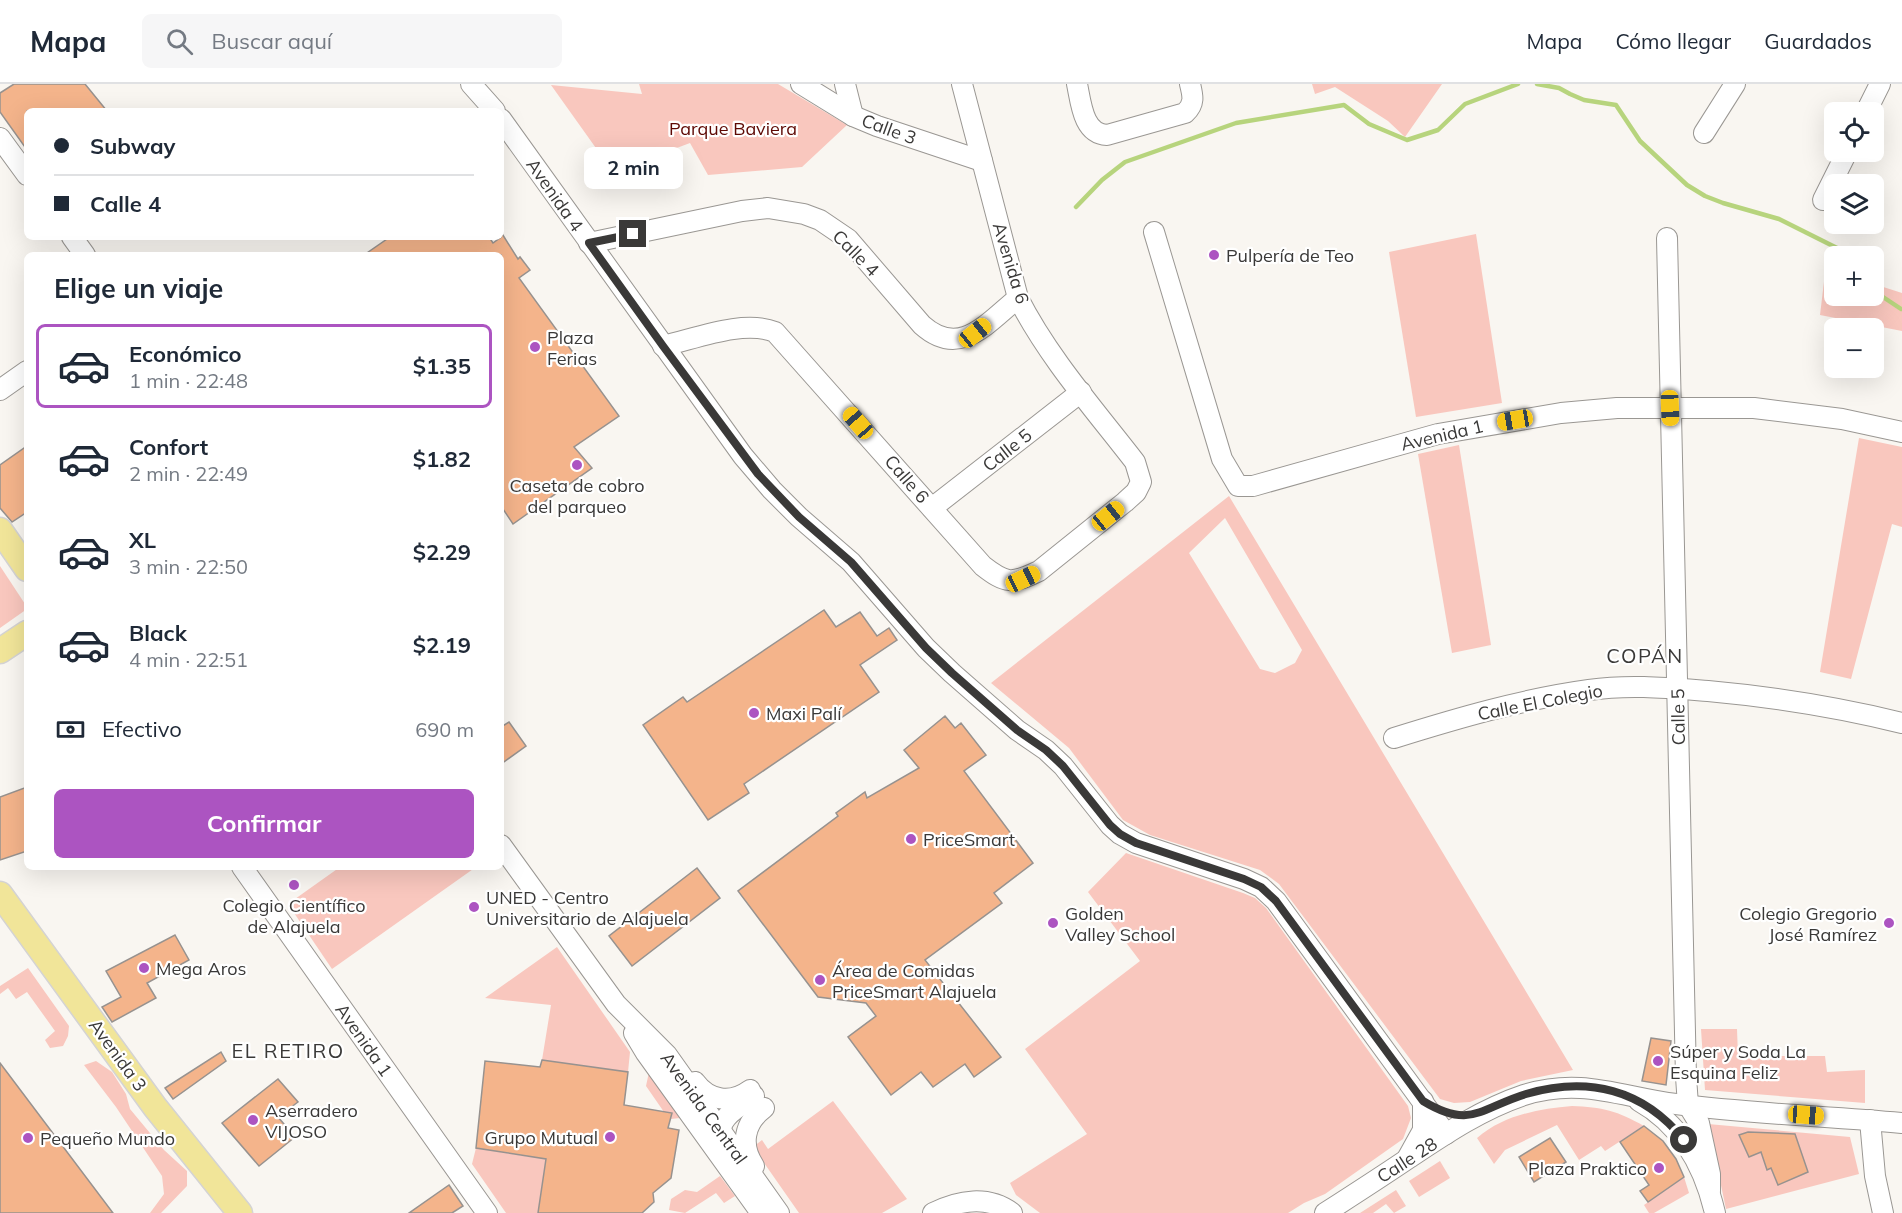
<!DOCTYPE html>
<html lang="es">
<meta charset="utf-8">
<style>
body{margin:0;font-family:Mulish,sans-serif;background:#f6f6f7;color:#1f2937;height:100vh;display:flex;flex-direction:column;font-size:22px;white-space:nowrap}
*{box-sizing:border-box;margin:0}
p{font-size:20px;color:#747a83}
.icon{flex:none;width:33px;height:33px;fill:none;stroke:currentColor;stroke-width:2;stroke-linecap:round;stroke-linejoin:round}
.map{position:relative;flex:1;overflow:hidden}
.sheet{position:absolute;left:24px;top:168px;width:480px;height:618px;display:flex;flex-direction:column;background:#fff;border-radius:9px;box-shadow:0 6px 24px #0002}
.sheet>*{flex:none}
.hud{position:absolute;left:24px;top:24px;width:480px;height:132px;border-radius:9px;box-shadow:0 6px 24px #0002;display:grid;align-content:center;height:132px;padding:0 30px;background:#fff}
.tools{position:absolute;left:1824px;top:18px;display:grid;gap:12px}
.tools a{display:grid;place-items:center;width:60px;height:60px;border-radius:9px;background:#fff;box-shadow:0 6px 24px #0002;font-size:30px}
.end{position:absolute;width:27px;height:27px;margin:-14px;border:8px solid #3a3938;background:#fff;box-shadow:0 0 0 3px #fff}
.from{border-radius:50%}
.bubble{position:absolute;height:42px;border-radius:9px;background:#fff;box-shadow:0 6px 24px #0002;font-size:20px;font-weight:700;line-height:42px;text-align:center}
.car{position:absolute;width:18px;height:36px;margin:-18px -9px;border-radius:8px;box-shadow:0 0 4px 2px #0007;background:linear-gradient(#f5c518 24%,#345 0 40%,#f5c518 0 76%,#345 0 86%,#f5c518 0)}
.hud b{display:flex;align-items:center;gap:21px;height:57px;font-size:22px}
.hud b+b{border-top:2px solid #e0e1e3}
.hud i{width:15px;height:15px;background:#1f2937}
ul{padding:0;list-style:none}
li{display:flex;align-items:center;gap:18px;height:84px;margin:0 12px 9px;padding:0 18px;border:3px solid transparent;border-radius:9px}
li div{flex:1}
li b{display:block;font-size:22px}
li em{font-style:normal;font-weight:700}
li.selected{border-color:#ac54c1}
li>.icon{width:54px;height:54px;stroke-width:1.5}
h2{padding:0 30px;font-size:27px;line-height:72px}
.pay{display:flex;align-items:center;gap:15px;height:66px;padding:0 30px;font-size:22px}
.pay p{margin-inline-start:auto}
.primary-button{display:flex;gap:12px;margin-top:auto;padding:12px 30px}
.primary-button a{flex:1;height:69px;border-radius:9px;background:#ac54c1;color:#fff;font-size:24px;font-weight:700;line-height:69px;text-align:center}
header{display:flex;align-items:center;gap:36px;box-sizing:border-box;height:84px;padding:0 30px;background:#fff;border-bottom:2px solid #e0e1e3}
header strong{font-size:28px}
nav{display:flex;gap:33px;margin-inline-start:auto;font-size:21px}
.search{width:420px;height:54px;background:#f6f6f7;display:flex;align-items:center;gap:15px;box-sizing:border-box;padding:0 21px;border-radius:9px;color:#747a83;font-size:22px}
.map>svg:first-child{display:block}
.green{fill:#f9c7be;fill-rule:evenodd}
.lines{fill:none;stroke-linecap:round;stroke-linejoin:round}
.stream{stroke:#b7d47d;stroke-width:4.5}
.building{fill:#f4b48b;stroke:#97928f;stroke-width:1.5}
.minor-casing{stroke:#9a9793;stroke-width:22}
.major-casing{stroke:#d4d3d3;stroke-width:27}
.minor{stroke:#fff;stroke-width:20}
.major{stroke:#f1e599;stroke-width:24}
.route{stroke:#3a3938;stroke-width:8}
.poi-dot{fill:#ac54c1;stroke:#fff;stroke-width:2}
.labels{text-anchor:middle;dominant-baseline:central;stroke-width:4.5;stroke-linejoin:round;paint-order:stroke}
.park-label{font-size:18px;fill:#5e0904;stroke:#fff}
.street-label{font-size:18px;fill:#3a3938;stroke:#fff}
.poi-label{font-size:18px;fill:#3a3938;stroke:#fff;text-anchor:start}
.neighbourhood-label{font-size:20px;letter-spacing:1.5px;fill:#3a3938;stroke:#fff}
</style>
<header>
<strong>Mapa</strong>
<div class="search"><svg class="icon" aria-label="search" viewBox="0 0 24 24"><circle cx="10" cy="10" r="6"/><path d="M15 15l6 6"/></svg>Buscar aquí</div>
<nav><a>Mapa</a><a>Cómo llegar</a><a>Guardados</a></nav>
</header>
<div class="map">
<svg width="1902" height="1129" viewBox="0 0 1902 1129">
<rect width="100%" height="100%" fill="#f9f6f1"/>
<!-- green -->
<g class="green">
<path d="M639,0H778L847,41L802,83L708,91L690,59L613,88L551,1L642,10Z"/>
<path d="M1312,0H1442L1405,53L1388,37L1335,3L1315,10Z"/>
<path d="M1476,150L1502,319L1416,333L1389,168Z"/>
<path d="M1826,181L1834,184V212H1874V200L1902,209V247L1820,231Z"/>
<path d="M1859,354L1902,363V443L1892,440L1851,595L1820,588Z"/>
<path d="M1459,361L1491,561L1452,569L1418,370Z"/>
<path d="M1229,412L1573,986L1521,997L1470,1018L1454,1019L1440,1015L1279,800L1260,786L1150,751L1123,736L1069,664L991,599ZM1225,434L1302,566L1295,579L1275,589L1260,585L1189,469Z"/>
<path d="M0,482L27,523V525L0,544Z"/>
<path d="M1126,769L1243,809L1255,814L1266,824L1408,1022L1411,1034L1403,1055L1325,1110L1304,1119L1288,1129H1040L1016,1111L1010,1099L1087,1050L1025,965L1140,877L1088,808Z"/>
<path d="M340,783H476L332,885L288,820Z"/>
<path d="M557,863L630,968L628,988L542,976L551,921L485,914Z"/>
<path d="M28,884L69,942L68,952L63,962L50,964L45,956L55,947L27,908L16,915L8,904L0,910V902Z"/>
<path d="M1701,945H1737L1738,972H1825L1827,988L1865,986V1019L1705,1006Z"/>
<path d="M96,977L112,988L126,1010L130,1025L164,1066L187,1087V1102L161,1129H150L164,1110L162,1092L116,1023L84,981Z"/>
<path d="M649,988L680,1034L671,1035L672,1029L664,1028L646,1002Z"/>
<path d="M833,1017L907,1115L882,1129H799L753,1063L762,1056L768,1065Z"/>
<path d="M1572,1022C1602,1023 1618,1027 1644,1042L1605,1067L1601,1062L1579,1076L1557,1041L1505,1066L1494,1080L1477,1054C1504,1031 1538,1025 1572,1022Z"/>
<path d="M1708,1040L1850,1053L1859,1090L1726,1125ZM1748,1048L1794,1050L1808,1088L1778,1101L1771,1084L1767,1085L1761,1068L1749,1073L1739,1051Z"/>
<path d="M549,1054L538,1129H506L472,1080L476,1064L531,1073Z"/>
<path d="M1440,1077L1450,1094L1419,1113L1409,1097Z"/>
<path d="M720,1092L735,1112L724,1119L716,1109L685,1129L669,1126L671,1115L685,1106L697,1108Z"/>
<path d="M1684,1093L1689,1109L1654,1129H1649L1644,1121Z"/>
<path d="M1396,1106L1406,1122L1394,1129L1386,1120L1373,1129H1360Z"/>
</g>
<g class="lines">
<!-- stream -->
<g class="stream">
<path d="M1537,0L1559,4L1570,10L1584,16L1616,21L1640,57L1687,101L1705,112L1723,119L1779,135L1839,165L1849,172"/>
<path d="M1076,123L1102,96L1125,78L1236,39L1344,21L1369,40L1407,56L1438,46L1465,20L1518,0"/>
<path d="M1874,207L1901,225"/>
</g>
</g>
<!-- building -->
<g class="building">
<path d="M14,0H85L107,27H27V66L0,28V9Z"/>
<path d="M501,148L518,175L520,173L530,186L519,194L619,332L574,363L592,384L513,440L501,422V171H364L390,153H489L493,159L501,153Z"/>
<path d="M27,362V428L12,438L0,424V381Z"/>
<path d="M824,526L836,543L860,528L877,552L889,544L897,556L860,581L879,608L744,700L749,709L708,736L643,641L683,613L687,618Z"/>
<path d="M945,632L955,644L961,639L986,671L964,687L1033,779L994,809L1002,819L925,876L1001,973L974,993L965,980L933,1003L921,988L891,1011L848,953L876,932L866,919L818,913L738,807L838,732L836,729L865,708L867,714L919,684L904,666Z"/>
<path d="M509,638L526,662L501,680V643Z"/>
<path d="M27,703V767L0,776V713Z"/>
<path d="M697,784L720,814L632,882L609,852Z"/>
<path d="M175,851L189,876L147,899L156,914L112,938L102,923L121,913L106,887Z"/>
<path d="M1651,954L1671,957L1666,1001L1642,997Z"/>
<path d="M221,968L226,977L173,1015L165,1004Z"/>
<path d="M542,976L628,988L624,1021L672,1029L668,1044L679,1046L671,1094L653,1109L654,1118L642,1129H538L546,1075L476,1064L485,977L540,983Z"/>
<path d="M0,979L113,1129H0Z"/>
<path d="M278,995L298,1018L278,1033L295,1053L259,1082L222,1039Z"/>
<path d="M1644,1042L1663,1057L1676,1075L1684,1093L1648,1118L1640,1107L1649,1101L1620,1058Z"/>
<path d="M1748,1048L1795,1050L1808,1088L1778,1101L1771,1084L1767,1086L1761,1068L1749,1073L1739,1051Z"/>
<path d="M1550,1054L1566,1078L1534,1098L1519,1073Z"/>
<path d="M449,1101L463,1122L452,1129H409Z"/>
</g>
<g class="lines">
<defs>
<g id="minor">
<path d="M471,0L495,27"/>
<path d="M801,0L853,32L877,42L982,77"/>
<path d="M845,0L853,32"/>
<path d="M1077,0C1081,19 1083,50 1107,51L1185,29C1195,20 1193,12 1190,0"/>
<path d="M1866,28L1880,0"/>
<path d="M501,35L743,372L772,406L799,433L851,478L926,564L952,589L1017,646L1046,666L1063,682L1110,741L1120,750L1136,759L1244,795L1261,803L1276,817L1446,1050"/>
<path d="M1704,49L1735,0"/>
<path d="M0,54L27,91"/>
<path d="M1823,116L1847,68"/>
<path d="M1154,148L1222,375L1238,402H1253L1438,350L1561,329L1617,324H1754L1842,335L1902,348"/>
<path d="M72,153L85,171"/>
<path d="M1667,154L1686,993L1688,1021L1699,1039L1710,1090V1107"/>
<path d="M589,159L742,127L768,124L804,130L820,136L848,155L922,241C960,275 987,239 1018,214"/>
<path d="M663,262C695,255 743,235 775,248L983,482C1006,500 1012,500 1039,487L1125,418L1136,408L1141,398L1135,378C1094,325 1048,273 1018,214L962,0"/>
<path d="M0,306L27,287"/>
<path d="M932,424L1081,308"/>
<path d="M1394,654C1458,634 1523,615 1589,606C1629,600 1669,604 1708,607C1774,613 1837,623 1902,639"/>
<path d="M501,761L616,920L667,971L779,1129"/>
<path d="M242,783L487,1129"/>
<path d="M634,949L646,969L761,1129"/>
<path d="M695,998C709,1017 731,1020 750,1006"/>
<path d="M1639,1017C1682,1041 1704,1082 1715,1129"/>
<path d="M1870,1036L1875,1092L1883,1129"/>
<path d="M720,1055C718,1032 737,1025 754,1012"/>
<path d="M1408,1073L1423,1046V1017"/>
<path d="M754,1082C740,1061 744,1039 764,1024"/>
<path d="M933,1129C959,1116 988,1111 1012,1129"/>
<path d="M1325,1129C1353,1111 1381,1093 1409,1074C1445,1050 1482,1025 1524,1011C1581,993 1621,1013 1676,1020C1751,1030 1827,1032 1902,1039"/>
</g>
<g id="major">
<path d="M0,446L27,485"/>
<path d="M0,567L27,549"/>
<path d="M0,810L155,1023L240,1129"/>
</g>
</defs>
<!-- minor casing -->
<use href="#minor" class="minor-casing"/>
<!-- major casing -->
<use href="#major" class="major-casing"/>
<!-- minor -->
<use href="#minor" class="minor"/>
<!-- major -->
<use href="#major" class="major"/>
</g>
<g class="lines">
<!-- route -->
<path class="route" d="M633,150L589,159L663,262L758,390L799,433L851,478L926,564L952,589L1017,646L1046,666L1063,682L1110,741L1120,750L1136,759L1244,795L1261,803L1276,817L1423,1017C1471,1046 1480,1024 1526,1010C1588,992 1643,1005 1684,1056"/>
</g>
<!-- markers -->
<g class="poi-dot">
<circle cx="1214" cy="171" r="6"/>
<circle cx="535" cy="263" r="6"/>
<circle cx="577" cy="381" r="6"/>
<circle cx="754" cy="629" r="6"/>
<circle cx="911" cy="755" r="6"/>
<circle cx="294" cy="801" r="6"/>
<circle cx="474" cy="823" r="6"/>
<circle cx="1053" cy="839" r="6"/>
<circle cx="1889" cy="839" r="6"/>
<circle cx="144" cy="884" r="6"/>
<circle cx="820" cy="896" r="6"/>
<circle cx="1658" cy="977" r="6"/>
<circle cx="253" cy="1036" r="6"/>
<circle cx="610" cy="1053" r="6"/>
<circle cx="28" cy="1054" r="6"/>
<circle cx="1659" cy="1084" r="6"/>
</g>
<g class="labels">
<!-- park labels -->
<g class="park-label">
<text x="733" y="44">Parque Baviera</text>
</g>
<!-- street labels -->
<g class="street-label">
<text transform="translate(889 45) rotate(20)">Calle 3</text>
<text transform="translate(555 111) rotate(55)">Avenida 4</text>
<text transform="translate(856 169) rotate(45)">Calle 4</text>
<text transform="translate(1011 179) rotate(73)">Avenida 6</text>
<text transform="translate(1442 351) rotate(-13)">Avenida 1</text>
<text transform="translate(1007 366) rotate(-38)">Calle 5</text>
<text transform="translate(907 395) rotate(49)">Calle 6</text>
<text transform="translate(1540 618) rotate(-11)">Calle El Colegio</text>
<text transform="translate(1678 633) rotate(-91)">Calle 5</text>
<text transform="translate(364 956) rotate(55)">Avenida 1</text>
<text transform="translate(118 971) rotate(54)">Avenida 3</text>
<text transform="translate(704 1024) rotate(54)">Avenida Central</text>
<text transform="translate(1407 1076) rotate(-33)">Calle 28</text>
</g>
<!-- poi labels -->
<g class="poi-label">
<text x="1226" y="171">Pulpería de Teo</text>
<text x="547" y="253">Plaza<tspan x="547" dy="21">Ferias</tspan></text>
<text x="577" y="401" text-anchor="middle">Caseta de cobro<tspan x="577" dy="21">del parqueo</tspan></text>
<text x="766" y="629">Maxi Palí</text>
<text x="923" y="755">PriceSmart</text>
<text x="486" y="813">UNED - Centro<tspan x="486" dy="21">Universitario de Alajuela</tspan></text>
<text x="294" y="821" text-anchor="middle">Colegio Científico<tspan x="294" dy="21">de Alajuela</tspan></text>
<text x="1065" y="829">Golden<tspan x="1065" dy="21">Valley School</tspan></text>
<text x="1877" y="829" text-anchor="end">Colegio Gregorio<tspan x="1877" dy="21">José Ramírez</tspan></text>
<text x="156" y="884">Mega Aros</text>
<text x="832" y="886">Área de Comidas<tspan x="832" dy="21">PriceSmart Alajuela</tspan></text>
<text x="1670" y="967">Súper y Soda La<tspan x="1670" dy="21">Esquina Feliz</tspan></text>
<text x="265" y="1026">Aserradero<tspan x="265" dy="21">VIJOSO</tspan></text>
<text x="598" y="1053" text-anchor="end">Grupo Mutual</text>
<text x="40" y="1054">Pequeño Mundo</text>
<text x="1647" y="1084" text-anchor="end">Plaza Praktico</text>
</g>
<!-- neighbourhood labels -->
<g class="neighbourhood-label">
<text x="1645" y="571">COPÁN</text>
<text x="288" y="966">EL RETIRO</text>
</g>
</g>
</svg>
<div class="tools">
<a><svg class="icon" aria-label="locate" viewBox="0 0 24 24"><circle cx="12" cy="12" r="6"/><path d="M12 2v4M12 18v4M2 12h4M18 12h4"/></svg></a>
<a><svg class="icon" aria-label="layers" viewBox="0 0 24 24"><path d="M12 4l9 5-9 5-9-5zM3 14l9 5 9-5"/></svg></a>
<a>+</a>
<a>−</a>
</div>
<i class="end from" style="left:1684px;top:1056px"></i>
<i class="end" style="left:633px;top:150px"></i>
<div class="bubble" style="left:584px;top:63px;width:99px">2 min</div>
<i class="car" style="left:975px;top:249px;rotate:51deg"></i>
<i class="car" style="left:1670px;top:324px;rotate:178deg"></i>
<i class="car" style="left:1515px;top:336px;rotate:260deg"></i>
<i class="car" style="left:858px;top:339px;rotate:319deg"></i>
<i class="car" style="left:1108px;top:432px;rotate:51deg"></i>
<i class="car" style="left:1023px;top:495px;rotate:65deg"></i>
<i class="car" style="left:1806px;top:1031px;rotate:94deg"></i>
<div class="hud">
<b><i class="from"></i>Subway</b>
<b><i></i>Calle 4</b>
</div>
<section class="sheet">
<h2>Elige un viaje</h2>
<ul>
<li class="selected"><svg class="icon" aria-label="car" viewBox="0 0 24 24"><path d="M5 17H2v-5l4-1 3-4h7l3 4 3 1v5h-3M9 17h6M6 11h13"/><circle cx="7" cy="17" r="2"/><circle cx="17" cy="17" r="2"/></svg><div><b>Económico</b><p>1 min · 22:48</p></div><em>$1.35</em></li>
<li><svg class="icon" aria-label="car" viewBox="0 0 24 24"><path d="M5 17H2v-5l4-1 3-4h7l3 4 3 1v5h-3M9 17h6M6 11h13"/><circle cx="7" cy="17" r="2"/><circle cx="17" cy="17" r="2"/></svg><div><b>Confort</b><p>2 min · 22:49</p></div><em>$1.82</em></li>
<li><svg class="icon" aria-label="car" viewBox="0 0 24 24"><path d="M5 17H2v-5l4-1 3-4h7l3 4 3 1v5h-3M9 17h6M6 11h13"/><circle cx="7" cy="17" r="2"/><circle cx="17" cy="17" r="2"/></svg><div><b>XL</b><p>3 min · 22:50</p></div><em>$2.29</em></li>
<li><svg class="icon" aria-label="car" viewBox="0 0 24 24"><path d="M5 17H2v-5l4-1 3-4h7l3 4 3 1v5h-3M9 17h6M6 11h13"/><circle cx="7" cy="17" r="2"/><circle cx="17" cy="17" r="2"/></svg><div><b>Black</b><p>4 min · 22:51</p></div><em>$2.19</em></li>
</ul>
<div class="pay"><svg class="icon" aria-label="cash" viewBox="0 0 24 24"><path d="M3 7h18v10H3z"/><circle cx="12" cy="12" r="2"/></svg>Efectivo<p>690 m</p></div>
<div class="primary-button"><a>Confirmar</a></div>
</section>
</div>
